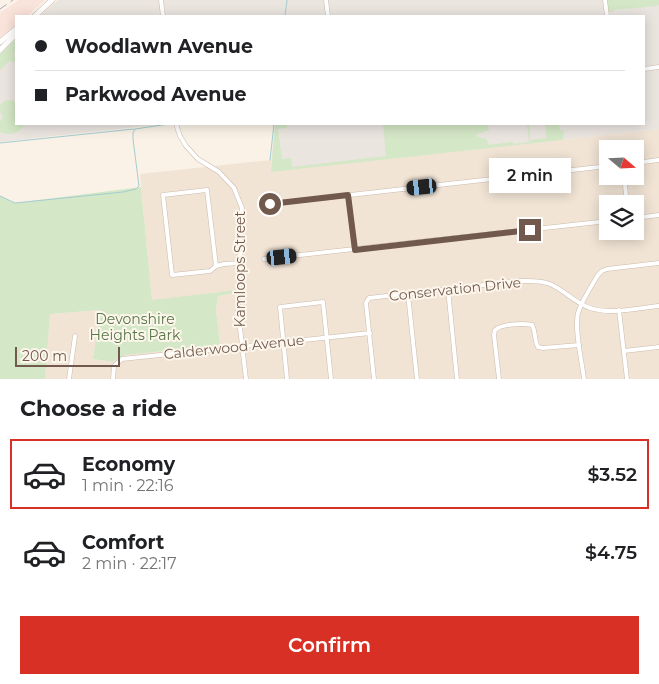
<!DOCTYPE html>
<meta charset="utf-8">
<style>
body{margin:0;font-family:Montserrat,sans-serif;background:#f2f2f2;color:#202124;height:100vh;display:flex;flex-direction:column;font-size:19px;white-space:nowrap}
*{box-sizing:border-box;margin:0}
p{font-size:16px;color:#757577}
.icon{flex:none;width:28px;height:28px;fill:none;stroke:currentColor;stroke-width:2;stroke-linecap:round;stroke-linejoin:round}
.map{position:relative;height:379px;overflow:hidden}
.details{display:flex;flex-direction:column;background:#fff;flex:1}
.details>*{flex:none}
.guide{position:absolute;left:15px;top:15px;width:630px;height:110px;border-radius:0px;box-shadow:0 2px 12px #0003;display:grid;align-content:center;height:110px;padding:0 20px;background:#fff}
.needle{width:32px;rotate:109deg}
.controls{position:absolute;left:599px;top:140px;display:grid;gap:10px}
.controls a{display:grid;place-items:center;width:45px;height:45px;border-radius:0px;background:#fff;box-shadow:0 2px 12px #0003;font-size:25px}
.scale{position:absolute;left:15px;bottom:12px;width:105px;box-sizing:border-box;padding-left:5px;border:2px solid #72594d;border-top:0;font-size:14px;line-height:18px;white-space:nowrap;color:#72594d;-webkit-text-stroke:4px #fdf6ec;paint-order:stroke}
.end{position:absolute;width:22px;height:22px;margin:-11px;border:6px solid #72594d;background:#fff;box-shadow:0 0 0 2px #fff}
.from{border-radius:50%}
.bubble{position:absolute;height:35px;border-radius:0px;background:#fff;box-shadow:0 2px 12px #0003;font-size:16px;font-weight:600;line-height:35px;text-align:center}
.car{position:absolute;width:15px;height:30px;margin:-15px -8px;border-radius:6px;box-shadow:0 0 4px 1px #0007;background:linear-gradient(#222 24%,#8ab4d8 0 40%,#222 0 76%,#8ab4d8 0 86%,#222 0)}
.guide b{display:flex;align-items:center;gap:18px;height:48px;font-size:19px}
.guide b+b{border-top:1px solid #e0e0e0}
.guide i{width:12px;height:12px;background:#202124}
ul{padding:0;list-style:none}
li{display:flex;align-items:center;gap:15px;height:70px;margin:0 10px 8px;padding:0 10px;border:2px solid transparent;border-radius:0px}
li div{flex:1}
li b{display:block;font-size:19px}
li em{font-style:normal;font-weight:600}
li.on{border-color:#d93025}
li>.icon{width:45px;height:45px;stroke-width:1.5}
h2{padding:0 20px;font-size:22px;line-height:60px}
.button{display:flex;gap:10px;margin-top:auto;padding:10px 20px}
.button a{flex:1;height:58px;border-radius:0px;background:#d93025;color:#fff;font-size:20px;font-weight:600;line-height:58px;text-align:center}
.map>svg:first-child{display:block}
.residential{fill:#f1e4d5;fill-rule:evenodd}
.commercial{fill:#fae3db}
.industrial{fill:#ebe5e0}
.green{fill:#d4e7c6}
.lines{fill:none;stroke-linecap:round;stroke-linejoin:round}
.stream{stroke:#a4cdd3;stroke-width:1}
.street-casing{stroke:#cbbaad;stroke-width:5}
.secondary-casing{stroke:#d0bcae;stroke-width:6}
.street{stroke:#fff;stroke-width:4}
.secondary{stroke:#fff;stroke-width:5}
.rail{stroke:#b5a6c3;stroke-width:1;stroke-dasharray:8 5;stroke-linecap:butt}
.route{stroke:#72594d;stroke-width:6}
.labels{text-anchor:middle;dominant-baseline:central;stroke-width:4;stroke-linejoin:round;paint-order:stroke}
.street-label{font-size:14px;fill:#72594d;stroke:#fdf6ec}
.park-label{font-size:14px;fill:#567746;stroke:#fdf6ec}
</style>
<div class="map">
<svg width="659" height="379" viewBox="0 0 659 379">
<rect width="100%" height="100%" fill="#faf2e6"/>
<!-- residential -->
<path class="residential" d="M659,129V379H45L50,314L100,310L93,359L113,362L116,359L125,355L220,345L216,310L218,296L236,293L218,292L152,301L140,174L271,160L270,172ZM608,149H635V176H608ZM608,204H635V231H608Z"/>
<!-- commercial -->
<path class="commercial" d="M19,0H45L27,16H16V25L0,40V13Z"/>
<!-- industrial -->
<g class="industrial">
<path d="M58,0H659V129L270,172L275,124H644V16H40Z"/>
<path d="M16,39V124H164L0,142V54Z"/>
</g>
<!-- green -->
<g class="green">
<path d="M607,0H659V5L657,6L614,10V12H608Z"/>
<path d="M16,39V49L14,54L16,60L15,62L13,63L10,60L0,70V54Z"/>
<path d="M13,100L16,104V124H27C18,132 13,137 0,132V121L3,117L0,112V105L4,101Z"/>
<path d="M275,124H287V128L278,129L282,159L291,158L292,167L386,156L383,124H488L489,130L476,135L477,137L487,139L488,145L513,142V144L529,142L527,124H529L530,140L547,138L545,124H559L560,130H564L563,140L271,172Z"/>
<path d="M141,187L152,300L236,290V293L218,296L216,310L220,345L125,355L116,359L113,362L93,359L100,310L50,314L45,379H0V196L15,203Z"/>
</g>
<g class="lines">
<!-- stream -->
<g class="stream">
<path d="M285,16L287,0"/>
<path d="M0,143L134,129"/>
<path d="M270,160L274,124"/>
<path d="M0,196L15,203L123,192L136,189L139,186L133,139V133L135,129L169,124"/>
</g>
<defs>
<g id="street">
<path d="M161,0L163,16"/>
<path d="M326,0L328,16"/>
<path d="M605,0L607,16"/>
<path d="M644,69L659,67"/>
<path d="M176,124L180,136L186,146L198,159L219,172L234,188L242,208L238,311L246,379"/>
<path d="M635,163L659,160"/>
<path d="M624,176L627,204"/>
<path d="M348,195L355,250"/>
<path d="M270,204L608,166"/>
<path d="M635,218L659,215"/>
<path d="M264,259L608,221"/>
<path d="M216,266L207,190L163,195L172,275L210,271L216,266L224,264L240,263"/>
<path d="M448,289L457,379"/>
<path d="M408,294L417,379"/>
<path d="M619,310L627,379"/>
<path d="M624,351L659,347"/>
<path d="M69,379L75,336"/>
<path d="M113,379L114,366L122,359L370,333"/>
<path d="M287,379L280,307L323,302L331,379"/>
<path d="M374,379L366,303L369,298L519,281C529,281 540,280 550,284C564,290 575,303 590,308C611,315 637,308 659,306"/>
<path d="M499,379L494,335L495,330C502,324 523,323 532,325C536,332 534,340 538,347L543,348L579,345"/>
<path d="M584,379C582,362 574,328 578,313C582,300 591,287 598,275L602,271L607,269L659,263"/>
</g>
<g id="secondary">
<path d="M35,16L52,0"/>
<path d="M0,42L16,29"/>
<path d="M0,50L16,34"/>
</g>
</defs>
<!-- street casing -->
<use href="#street" class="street-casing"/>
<!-- secondary casing -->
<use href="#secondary" class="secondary-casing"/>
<!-- street -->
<use href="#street" class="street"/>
<!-- secondary -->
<use href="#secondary" class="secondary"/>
<!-- rail -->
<path class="rail" d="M0,9L13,0"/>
</g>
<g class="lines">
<!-- route -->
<path class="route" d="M270,204L348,195L355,250L530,230"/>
</g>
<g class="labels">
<!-- street labels -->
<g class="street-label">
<text transform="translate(240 269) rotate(-90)">Kamloops Street</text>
<text transform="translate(455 289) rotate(-6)">Conservation Drive</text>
<text transform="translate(234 347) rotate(-6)">Calderwood Avenue</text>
</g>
<!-- park labels -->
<g class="park-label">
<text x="135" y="319">Devonshire<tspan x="135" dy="16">Heights Park</tspan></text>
</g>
</g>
</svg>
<div class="controls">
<a><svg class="needle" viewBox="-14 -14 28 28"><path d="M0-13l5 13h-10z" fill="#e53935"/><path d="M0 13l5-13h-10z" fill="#757577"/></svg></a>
<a><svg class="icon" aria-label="layers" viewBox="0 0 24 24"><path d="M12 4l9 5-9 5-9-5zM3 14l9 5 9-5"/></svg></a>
</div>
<div class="scale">200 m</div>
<i class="end from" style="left:270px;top:204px"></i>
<i class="end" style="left:530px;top:230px"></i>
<div class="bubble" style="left:489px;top:158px;width:82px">2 min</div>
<i class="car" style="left:422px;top:187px;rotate:264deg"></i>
<i class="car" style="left:282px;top:257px;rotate:84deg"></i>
<div class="guide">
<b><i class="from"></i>Woodlawn Avenue</b>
<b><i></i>Parkwood Avenue</b>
</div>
</div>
<section class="details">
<h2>Choose a ride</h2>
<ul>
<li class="on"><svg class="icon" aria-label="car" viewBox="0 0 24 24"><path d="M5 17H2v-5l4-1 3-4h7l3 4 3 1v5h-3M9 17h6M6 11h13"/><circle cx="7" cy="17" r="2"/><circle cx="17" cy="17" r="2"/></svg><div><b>Economy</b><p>1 min · 22:16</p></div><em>$3.52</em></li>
<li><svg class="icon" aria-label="car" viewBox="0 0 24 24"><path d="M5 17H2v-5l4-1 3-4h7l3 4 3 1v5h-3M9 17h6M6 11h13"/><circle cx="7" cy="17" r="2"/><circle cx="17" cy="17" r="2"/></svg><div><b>Comfort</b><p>2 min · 22:17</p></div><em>$4.75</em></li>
</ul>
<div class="button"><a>Confirm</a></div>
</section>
